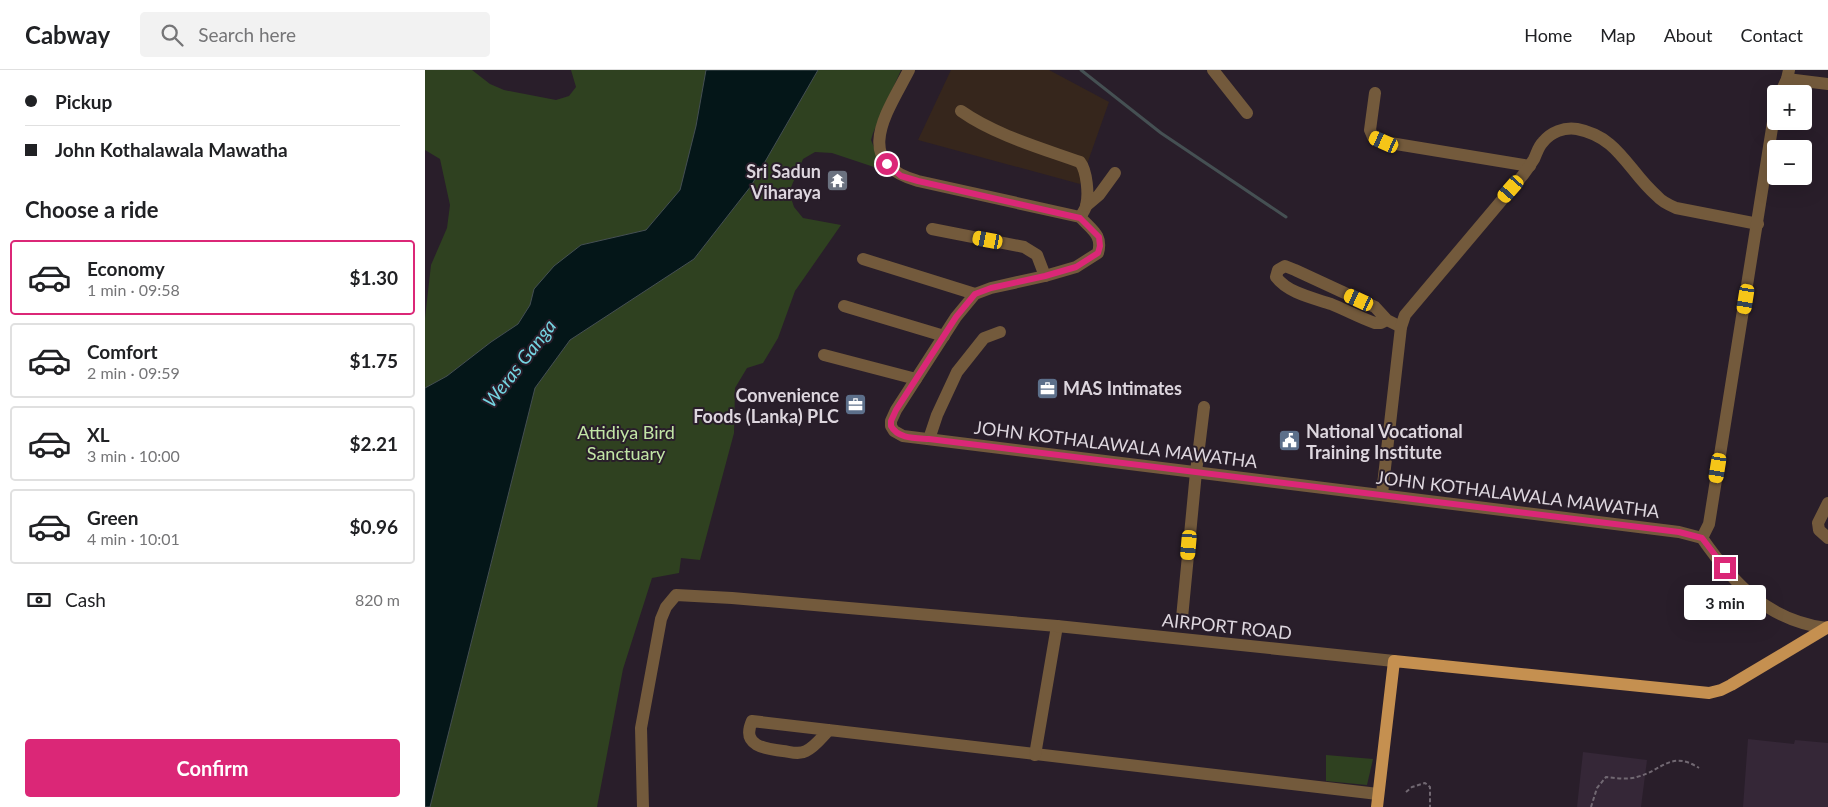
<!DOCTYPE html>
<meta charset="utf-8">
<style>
body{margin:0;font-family:Lato,sans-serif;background:#f2f2f2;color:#202124;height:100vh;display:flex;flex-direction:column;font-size:19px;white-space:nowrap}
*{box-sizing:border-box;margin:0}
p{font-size:16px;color:#757577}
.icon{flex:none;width:28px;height:28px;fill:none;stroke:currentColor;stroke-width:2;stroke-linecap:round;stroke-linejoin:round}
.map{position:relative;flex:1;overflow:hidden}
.drawer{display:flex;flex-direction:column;background:#fff;width:425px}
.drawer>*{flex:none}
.banner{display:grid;align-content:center;height:110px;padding:0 25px;background:#fff}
.controls{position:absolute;left:1342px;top:15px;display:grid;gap:10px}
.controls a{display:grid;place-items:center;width:45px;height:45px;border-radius:5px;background:#fff;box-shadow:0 5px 20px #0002;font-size:25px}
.end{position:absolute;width:22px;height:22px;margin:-11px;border:6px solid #db2777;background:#fff;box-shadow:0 0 0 2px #fff}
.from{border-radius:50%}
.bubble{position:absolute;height:35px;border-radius:5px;background:#fff;box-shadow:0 5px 20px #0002;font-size:16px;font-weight:700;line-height:35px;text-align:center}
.car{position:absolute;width:15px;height:30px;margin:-15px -8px;border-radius:6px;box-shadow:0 0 4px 1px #0007;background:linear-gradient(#f5c518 24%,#345 0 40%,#f5c518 0 76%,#345 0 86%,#f5c518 0)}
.banner b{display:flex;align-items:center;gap:18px;height:48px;font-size:19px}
.banner b+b{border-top:1px solid #e0e0e0}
.banner i{width:12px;height:12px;background:#202124}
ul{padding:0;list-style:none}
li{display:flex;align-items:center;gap:15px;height:75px;margin:0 10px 8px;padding:0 15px;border:2px solid #e0e0e0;border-radius:5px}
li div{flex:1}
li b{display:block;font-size:19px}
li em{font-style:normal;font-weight:700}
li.selected{border-color:#db2777}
li>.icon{width:45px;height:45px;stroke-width:1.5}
h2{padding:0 25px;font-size:22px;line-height:60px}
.pay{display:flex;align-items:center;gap:12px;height:55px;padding:0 25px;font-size:19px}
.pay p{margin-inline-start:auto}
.primary-button{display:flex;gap:10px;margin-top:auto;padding:10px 25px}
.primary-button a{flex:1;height:58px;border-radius:5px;background:#db2777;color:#fff;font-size:20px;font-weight:700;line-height:58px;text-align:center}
header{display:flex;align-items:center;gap:30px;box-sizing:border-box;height:70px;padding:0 25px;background:#fff;border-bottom:1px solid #e0e0e0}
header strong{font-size:24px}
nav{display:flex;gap:28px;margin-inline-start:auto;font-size:18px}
.search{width:350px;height:45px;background:#f2f2f2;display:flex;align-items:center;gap:12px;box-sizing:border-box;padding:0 18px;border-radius:5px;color:#757577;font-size:19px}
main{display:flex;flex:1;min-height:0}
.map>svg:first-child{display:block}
.industrial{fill:#36261c}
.built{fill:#352737}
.green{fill:#2f4120}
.water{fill:#041618;stroke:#455053}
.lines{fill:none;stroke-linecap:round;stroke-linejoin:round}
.stream{stroke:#455053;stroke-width:3}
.path{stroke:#716872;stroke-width:2;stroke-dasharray:4 2.5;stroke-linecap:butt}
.minor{stroke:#735a3c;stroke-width:12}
.major{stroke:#c59050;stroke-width:12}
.route{stroke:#db2777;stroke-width:6}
.labels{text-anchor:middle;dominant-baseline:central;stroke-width:4;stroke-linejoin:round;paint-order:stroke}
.poi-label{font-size:18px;font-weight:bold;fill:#ddd6de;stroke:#291e2a;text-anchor:end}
.park-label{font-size:18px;fill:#c2e6a6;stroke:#291e2a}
.street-label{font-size:18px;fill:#ddd6de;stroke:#291e2a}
.water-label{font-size:19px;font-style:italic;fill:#75d5e2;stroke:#291e2a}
</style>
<header>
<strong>Cabway</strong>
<div class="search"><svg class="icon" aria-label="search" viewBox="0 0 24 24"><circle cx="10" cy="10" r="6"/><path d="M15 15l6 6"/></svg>Search here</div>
<nav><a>Home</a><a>Map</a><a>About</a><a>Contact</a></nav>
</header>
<main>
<section class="drawer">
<div class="banner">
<b><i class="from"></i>Pickup</b>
<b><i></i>John Kothalawala Mawatha</b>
</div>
<h2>Choose a ride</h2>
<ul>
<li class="selected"><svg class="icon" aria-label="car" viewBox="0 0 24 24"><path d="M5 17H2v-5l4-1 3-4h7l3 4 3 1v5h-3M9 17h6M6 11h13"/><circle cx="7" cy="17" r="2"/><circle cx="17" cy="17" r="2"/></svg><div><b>Economy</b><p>1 min · 09:58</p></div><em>$1.30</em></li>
<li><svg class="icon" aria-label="car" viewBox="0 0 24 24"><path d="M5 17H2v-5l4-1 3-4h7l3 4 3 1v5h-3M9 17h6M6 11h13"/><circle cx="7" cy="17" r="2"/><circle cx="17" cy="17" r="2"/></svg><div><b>Comfort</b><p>2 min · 09:59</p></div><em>$1.75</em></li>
<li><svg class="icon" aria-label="car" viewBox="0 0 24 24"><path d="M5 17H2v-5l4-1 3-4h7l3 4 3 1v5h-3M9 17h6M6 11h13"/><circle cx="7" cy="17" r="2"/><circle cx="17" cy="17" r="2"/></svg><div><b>XL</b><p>3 min · 10:00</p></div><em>$2.21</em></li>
<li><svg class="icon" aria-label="car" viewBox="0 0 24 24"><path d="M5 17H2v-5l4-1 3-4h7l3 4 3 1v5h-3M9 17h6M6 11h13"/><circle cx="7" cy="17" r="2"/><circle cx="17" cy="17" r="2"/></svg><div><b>Green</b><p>4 min · 10:01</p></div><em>$0.96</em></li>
</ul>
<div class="pay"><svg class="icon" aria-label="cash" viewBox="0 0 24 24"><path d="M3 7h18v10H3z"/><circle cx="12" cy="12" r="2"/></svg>Cash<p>820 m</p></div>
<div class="primary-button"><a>Confirm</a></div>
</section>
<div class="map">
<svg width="1403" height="737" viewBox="0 0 1403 737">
<rect width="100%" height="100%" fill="#291e2a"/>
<!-- industrial -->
<path class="industrial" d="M526,0H624L684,32L655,114L493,70Z"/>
<!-- built -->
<g class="built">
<path d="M1323,669L1369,674L1370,670L1403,673V737H1318Z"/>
<path d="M1158,682L1222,690L1216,737H1152Z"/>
</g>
<!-- green -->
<g class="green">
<path d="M0,0H47L65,14L79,20L131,30L144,26L151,17L146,0H281L271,56L255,120L221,160L156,175L109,219L105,235L93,254L66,272L22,306L0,318V248L6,195L22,158L25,135L15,89L0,80Z"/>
<path d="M393,0H476L448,63L446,70L458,100L407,83L390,82L378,89L364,122L369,137L378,148L416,155L370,221L353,268L338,293L322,298L310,318L309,363L275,490L256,488L254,503L227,508L198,599L172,737H5L110,318L145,270L269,189L326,116Z"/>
<path d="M901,685L948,689L942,715L901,711Z"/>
</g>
<!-- water -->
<path class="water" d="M281,0H393L326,116L269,189L145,270L110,318L5,737H0V318L22,306L66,272L93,254L105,235L109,219L129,196L156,175L221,160L255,120L271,56Z"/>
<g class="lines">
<!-- stream -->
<path class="stream" d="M656,0L736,63L861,147"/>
<!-- path -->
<g class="path">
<path d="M981,722L987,717L1000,713L1005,717V737"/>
<path d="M1166,737L1172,718L1181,707C1191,708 1203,710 1212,707C1238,700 1246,680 1274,698"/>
</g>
<!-- minor -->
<g class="minor">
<path d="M484,0C463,41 425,92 493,111L655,147C667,160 678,165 673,183L651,197L620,206L566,218L550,224L531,247L471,340L466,351V356L469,361L478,366L1254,462L1277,468C1309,514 1342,550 1401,558"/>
<path d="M788,0L822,43"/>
<path d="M1362,9L1403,14"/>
<path d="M950,23L945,60L948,67L959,72L1105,96"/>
<path d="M1355,24L1362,9L1364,0"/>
<path d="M536,41C570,65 616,78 655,92C662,101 664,125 661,136C660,140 657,144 655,147"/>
<path d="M661,136L674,125L690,103"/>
<path d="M507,159L599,177L612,185L620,206"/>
<path d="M438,189L550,224"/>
<path d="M419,236L519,266"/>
<path d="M962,250L956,253H950C935,248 921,240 906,234C888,228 863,223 851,207L853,200L860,196L870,200L950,237L962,250L976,257"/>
<path d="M399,285L491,309"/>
<path d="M504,369L512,345L532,302L559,268L575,262"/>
<path d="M957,424L976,257L980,245L1098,105C1102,99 1106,94 1109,89C1112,83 1113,77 1118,72C1126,62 1139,57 1152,59C1194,67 1203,101 1232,126C1237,132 1244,135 1251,138L1333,154"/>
<path d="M1403,433L1393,453L1394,460L1403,468"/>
<path d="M1277,468L1284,454L1351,33"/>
<path d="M757,548L771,402L779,337"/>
<path d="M404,660C397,667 390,677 381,681C374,685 366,682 358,681C340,679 316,676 327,651L953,724"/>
<path d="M610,685L632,556"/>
<path d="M218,737L216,658L236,549L241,537L251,525L307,528L632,556L969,591"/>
</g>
<!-- major -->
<path class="major" d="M952,737L969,591L1284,623L1296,620L1306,615L1403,557"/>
</g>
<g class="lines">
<!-- route -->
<path class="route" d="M462,94L476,106L493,111L655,148L674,167L675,176L673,183L651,197L620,206L566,218L550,224L531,247L471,340L466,351V356C473,369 491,368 504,369L1254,462L1277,468L1300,498"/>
</g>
<!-- icons -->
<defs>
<symbol id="temple-square" viewBox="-11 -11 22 22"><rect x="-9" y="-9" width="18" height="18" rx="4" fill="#6b7280" stroke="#291e2a"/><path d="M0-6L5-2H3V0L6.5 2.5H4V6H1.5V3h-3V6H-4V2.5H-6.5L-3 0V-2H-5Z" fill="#fff"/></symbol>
<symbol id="office-square" viewBox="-11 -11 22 22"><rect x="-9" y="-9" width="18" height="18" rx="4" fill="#5c6f8a" stroke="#291e2a"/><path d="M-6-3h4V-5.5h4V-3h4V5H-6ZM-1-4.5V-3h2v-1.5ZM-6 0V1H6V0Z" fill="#fff"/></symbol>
<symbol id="civic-square" viewBox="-11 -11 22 22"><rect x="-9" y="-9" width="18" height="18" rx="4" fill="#5c6f8a" stroke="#291e2a"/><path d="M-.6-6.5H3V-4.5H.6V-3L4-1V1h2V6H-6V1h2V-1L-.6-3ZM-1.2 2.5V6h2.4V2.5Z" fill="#fff"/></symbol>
</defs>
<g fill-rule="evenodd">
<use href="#temple-square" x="400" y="98" width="25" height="25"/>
<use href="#office-square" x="610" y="306" width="25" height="25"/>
<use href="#office-square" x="418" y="322" width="25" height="25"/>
<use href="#civic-square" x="852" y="358" width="25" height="25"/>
</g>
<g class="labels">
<!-- poi labels -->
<g class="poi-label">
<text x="396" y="101">Sri Sadun<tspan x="396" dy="21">Viharaya</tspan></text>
<text x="638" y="318" text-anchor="start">MAS Intimates</text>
<text x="414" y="325">Convenience<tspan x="414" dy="21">Foods (Lanka) PLC</tspan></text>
<text x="881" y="361" text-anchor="start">National Vocational<tspan x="881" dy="21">Training Institute</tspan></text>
</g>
<!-- park labels -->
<g class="park-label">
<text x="201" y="362">Attidiya Bird<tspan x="201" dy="21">Sanctuary</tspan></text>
</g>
<!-- street labels -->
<g class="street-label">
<text transform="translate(691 374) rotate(7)">JOHN KOTHALAWALA MAWATHA</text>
<text transform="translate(1093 424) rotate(7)">JOHN KOTHALAWALA MAWATHA</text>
<text transform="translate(802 556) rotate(6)">AIRPORT ROAD</text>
</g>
<!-- water labels -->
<g class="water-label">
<text transform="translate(94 293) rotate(-52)">Weras Ganga</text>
</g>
</g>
</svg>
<div class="controls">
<a>+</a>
<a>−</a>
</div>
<i class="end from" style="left:462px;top:94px"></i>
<i class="end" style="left:1300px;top:498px"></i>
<div class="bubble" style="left:1259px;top:515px;width:82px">3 min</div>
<i class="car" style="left:959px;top:72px;rotate:294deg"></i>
<i class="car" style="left:1086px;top:119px;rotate:221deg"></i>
<i class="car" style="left:563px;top:170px;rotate:281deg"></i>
<i class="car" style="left:1321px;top:229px;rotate:189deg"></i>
<i class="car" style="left:934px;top:230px;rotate:295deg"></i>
<i class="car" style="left:1293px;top:398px;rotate:189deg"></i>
<i class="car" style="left:764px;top:475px;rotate:185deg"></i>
</div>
</main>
